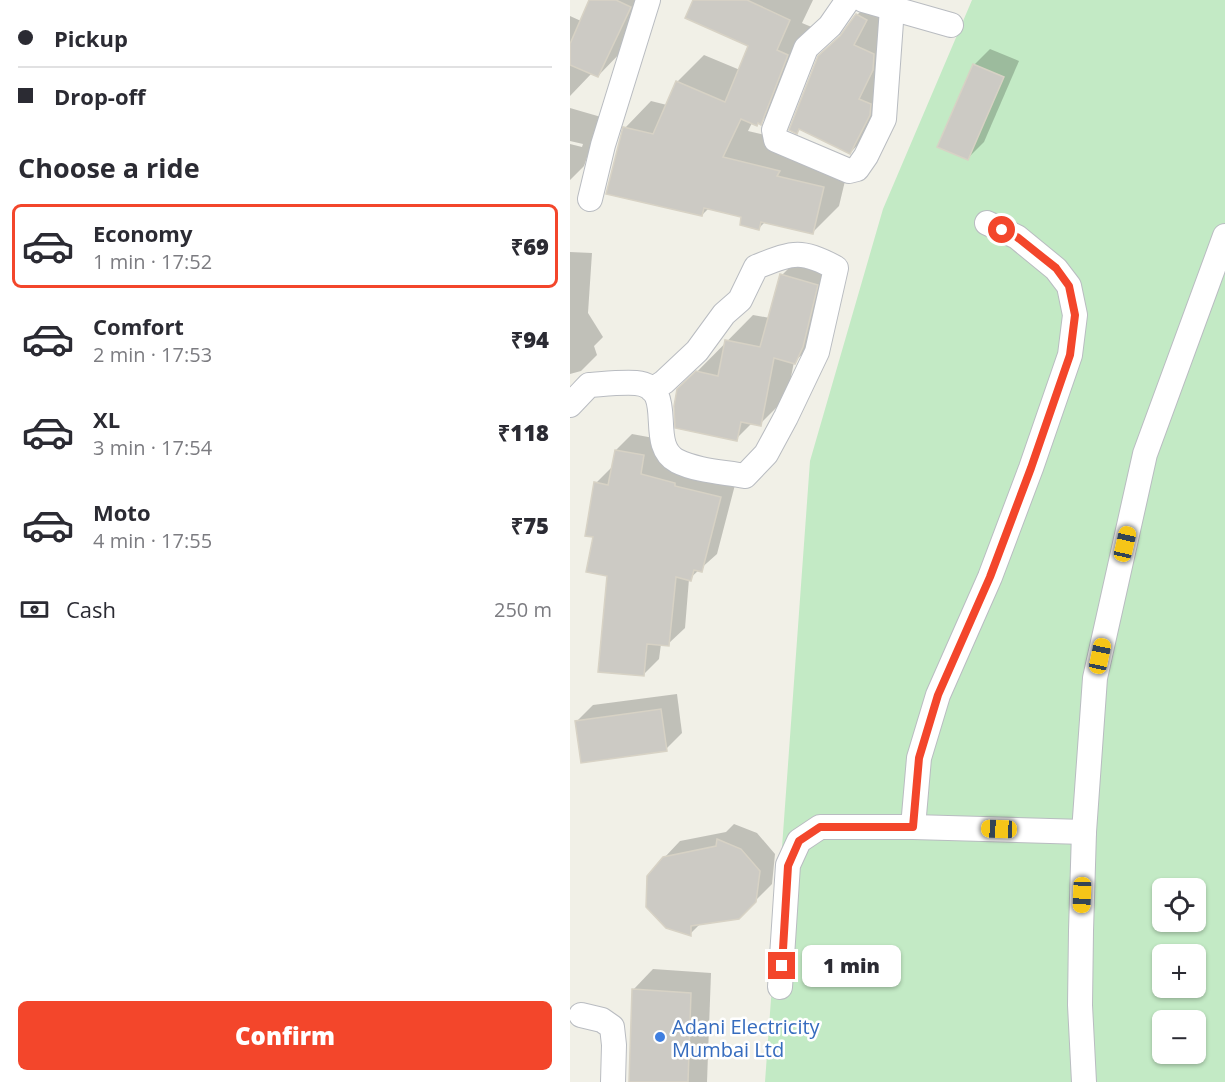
<!DOCTYPE html>
<meta charset="utf-8">
<style>
body{margin:0;font-family:"Open Sans",sans-serif;background:#f2f2f3;color:#2b2b33;height:100vh;display:flex;flex-direction:column;font-size:22px;white-space:nowrap}
*{box-sizing:border-box;margin:0}
p{font-size:20px;color:#7c7c81}
.icon{flex:none;width:33px;height:33px;fill:none;stroke:currentColor;stroke-width:2;stroke-linecap:round;stroke-linejoin:round}
.map{position:relative;flex:1;overflow:hidden}
.sheet{display:flex;flex-direction:column;background:#fff;width:570px}
.sheet>*{flex:none}
.top-card{display:grid;align-content:center;height:132px;padding:0 18px;background:#fff}
.controls{position:absolute;left:582px;top:878px;display:grid;gap:12px}
.controls a{display:grid;place-items:center;width:54px;height:54px;border-radius:9px;background:#fff;box-shadow:0 2px 4px #0004;font-size:30px}
.end{position:absolute;width:27px;height:27px;margin:-14px;border:8px solid #f3462b;background:#fff;box-shadow:0 0 0 3px #fff}
.from{border-radius:50%}
.bubble{position:absolute;height:42px;border-radius:9px;background:#fff;box-shadow:0 2px 4px #0004;font-size:20px;font-weight:800;line-height:42px;text-align:center}
.car{position:absolute;width:18px;height:36px;margin:-18px -9px;border-radius:8px;box-shadow:0 0 4px 2px #0007;background:linear-gradient(#f5c518 24%,#345 0 40%,#f5c518 0 76%,#345 0 86%,#f5c518 0)}
.top-card b{display:flex;align-items:center;gap:21px;height:57px;font-size:22px}
.top-card b+b{border-top:2px solid #e1e1e2}
.top-card i{width:15px;height:15px;background:#2b2b33}
ul{padding:0;list-style:none}
li{display:flex;align-items:center;gap:18px;height:84px;margin:0 12px 9px;padding:0 6px;border:3px solid transparent;border-radius:9px}
li div{flex:1}
li b{display:block;font-size:22px}
li em{font-style:normal;font-weight:800}
li.on{border-color:#f3462b}
li>.icon{width:54px;height:54px;stroke-width:1.5}
h2{padding:0 18px;font-size:27px;line-height:72px}
.pay{display:flex;align-items:center;gap:15px;height:66px;padding:0 18px;font-size:22px}
.pay p{margin-inline-start:auto}
.action{display:flex;gap:12px;margin-top:auto;padding:12px 18px}
.action a{flex:1;height:69px;border-radius:9px;background:#f3462b;color:#fff;font-size:24px;font-weight:800;line-height:69px;text-align:center}
main{display:flex;flex:1;min-height:0}
.map>svg:first-child{display:block}
.green{fill:#c3eac5;fill-rule:evenodd}
.shadow{fill:#0003}
.building{fill:#cccac4;stroke:#d7d2c5;stroke-width:1.5}
.lines{fill:none;stroke-linecap:round;stroke-linejoin:round}
.minor-casing{stroke:#b9bcc1;stroke-width:26}
.minor{stroke:#fff;stroke-width:24}
.route{stroke:#f3462b;stroke-width:8}
.shop-dot{fill:#3f7fe0;stroke:#fff;stroke-width:2}
.labels{text-anchor:middle;dominant-baseline:central;stroke-width:5;stroke-linejoin:round;paint-order:stroke}
.shop-label{font-size:20px;fill:#366cbe;stroke:#fff;text-anchor:start}
</style>
<main>
<section class="sheet">
<div class="top-card">
<b><i class="from"></i>Pickup</b>
<b><i></i>Drop-off</b>
</div>
<h2>Choose a ride</h2>
<ul>
<li class="on"><svg class="icon" aria-label="car" viewBox="0 0 24 24"><path d="M5 17H2v-5l4-1 3-4h7l3 4 3 1v5h-3M9 17h6M6 11h13"/><circle cx="7" cy="17" r="2"/><circle cx="17" cy="17" r="2"/></svg><div><b>Economy</b><p>1 min · 17:52</p></div><em>₹69</em></li>
<li><svg class="icon" aria-label="car" viewBox="0 0 24 24"><path d="M5 17H2v-5l4-1 3-4h7l3 4 3 1v5h-3M9 17h6M6 11h13"/><circle cx="7" cy="17" r="2"/><circle cx="17" cy="17" r="2"/></svg><div><b>Comfort</b><p>2 min · 17:53</p></div><em>₹94</em></li>
<li><svg class="icon" aria-label="car" viewBox="0 0 24 24"><path d="M5 17H2v-5l4-1 3-4h7l3 4 3 1v5h-3M9 17h6M6 11h13"/><circle cx="7" cy="17" r="2"/><circle cx="17" cy="17" r="2"/></svg><div><b>XL</b><p>3 min · 17:54</p></div><em>₹118</em></li>
<li><svg class="icon" aria-label="car" viewBox="0 0 24 24"><path d="M5 17H2v-5l4-1 3-4h7l3 4 3 1v5h-3M9 17h6M6 11h13"/><circle cx="7" cy="17" r="2"/><circle cx="17" cy="17" r="2"/></svg><div><b>Moto</b><p>4 min · 17:55</p></div><em>₹75</em></li>
</ul>
<div class="pay"><svg class="icon" aria-label="cash" viewBox="0 0 24 24"><path d="M3 7h18v10H3z"/><circle cx="12" cy="12" r="2"/></svg>Cash<p>250 m</p></div>
<div class="action"><a>Confirm</a></div>
</section>
<div class="map">
<svg width="655" height="1082" viewBox="0 0 655 1082">
<rect width="100%" height="100%" fill="#f1f0e7"/>
<!-- green -->
<path class="green" d="M402,0H655V1082H195L240,461L313,209ZM592,888H626V921H592ZM592,954H626V987H592ZM592,1020H626V1053H592Z"/>
<!-- shadow -->
<g class="shadow">
<path d="M20,0H78L54,49L28,76L22,73L0,96V16L11,21Z"/>
<path d="M125,0H243L232,23L244,28L217,96L190,123L187,125L182,123L178,131L235,144L280,160L269,206L243,232L195,222L189,228L173,216L139,208L132,215L55,128L81,101L97,105L108,81L134,55L170,70L180,45Z"/>
<path d="M302,0H318L309,18L330,28L306,126L280,153L230,128L227,132L275,31L287,15Z"/>
<path d="M420,49L449,61L414,142L398,158L404,65Z"/>
<path d="M0,108L31,117L14,166L0,180V144L12,147L13,144L0,141Z"/>
<path d="M238,249L273,259L260,319L252,336L224,362L217,397L190,424L183,422L166,439L109,390L183,315L200,318L212,275Z"/>
<path d="M0,252L22,253L18,313L33,337L24,346L27,355L11,371L0,374Z"/>
<path d="M62,434L89,439L86,458L166,481L147,554L119,579L115,628L98,644H91L89,659L73,675L24,536L26,483L42,467L46,450Z"/>
<path d="M107,694L112,733L96,749L7,721L23,705Z"/>
<path d="M164,824L187,833L205,854L202,884L168,918L131,923L120,934L94,858L110,841L156,832Z"/>
<path d="M83,969L141,973L137,1082H60L63,990Z"/>
</g>
<!-- building -->
<g class="building">
<path d="M19,0H46L61,7L28,77L0,65V44Z"/>
<path d="M123,0H177L220,20L207,50L218,55L191,125L188,123L187,126L171,119L153,157L210,171L207,176L254,187L243,234L191,222L189,230L170,225L171,217L134,208L132,216L36,194L53,127L83,134L106,81L155,102L178,46L115,18Z"/>
<path d="M286,14L297,20L284,45L304,54L303,70L289,99L301,104L300,115L280,154L229,129L227,134L219,130L248,56L270,36Z"/>
<path d="M403,64L434,77L398,160L367,147Z"/>
<path d="M210,274L248,285L233,347L225,364L204,358L191,426L171,422L167,441L105,428L104,406L107,389L126,371L148,376L155,340L190,347Z"/>
<path d="M45,450L74,455L71,474L105,483V486L151,497L132,572L124,570L121,581L106,577L99,646L77,644L74,676L28,672L37,576L16,572L23,537L15,536L24,482L38,485Z"/>
<path d="M91,709L97,751L11,763L5,721Z"/>
<path d="M147,839L171,849L190,871L186,902L169,919L121,926V936L96,928L76,907L77,876L93,857L146,846Z"/>
<path d="M62,989L121,993L118,1082H59Z"/>
</g>
<g class="lines">
<defs>
<g id="minor">
<path d="M278,0L260,26L236,48L204,130L206,140L279,171L287,169L296,156L314,119L322,8"/>
<path d="M293,0L381,25"/>
<path d="M20,199L33,145L78,0"/>
<path d="M0,405L19,385C34,384 51,382 66,383C109,387 75,444 107,461C127,471 154,472 175,476L196,454L216,417L247,352L266,268C230,248 222,253 186,267L170,300L154,314L127,351L94,382L82,390"/>
<path d="M343,827L349,758L368,695L420,577L461,468L500,355L505,315L499,286L486,269L447,237L417,223"/>
<path d="M210,987L218,865L229,841L250,827H343L514,832"/>
<path d="M11,1015L32,1020L42,1027L44,1045L43,1082"/>
<path d="M514,1082L510,1005L511,931L514,832L525,678L575,454L655,236"/>
</g>
</defs>
<!-- minor casing -->
<use href="#minor" class="minor-casing"/>
<!-- minor -->
<use href="#minor" class="minor"/>
</g>
<g class="lines">
<!-- route -->
<path class="route" d="M212,966L218,866L229,841L250,827H343L349,758L368,695L420,577L461,468L500,355L505,315L499,286L486,268L447,237L432,230"/>
</g>
<!-- markers -->
<circle class="shop-dot" cx="90" cy="1037" r="6"/>
<g class="labels">
<!-- shop labels -->
<g class="shop-label">
<text x="102" y="1026">Adani Electricity<tspan x="102" dy="23">Mumbai Ltd</tspan></text>
</g>
</g>
</svg>
<div class="controls">
<a><svg class="icon" aria-label="locate" viewBox="0 0 24 24"><circle cx="12" cy="12" r="6"/><path d="M12 2v4M12 18v4M2 12h4M18 12h4"/></svg></a>
<a>+</a>
<a>−</a>
</div>
<i class="end from" style="left:432px;top:230px"></i>
<i class="end" style="left:212px;top:966px"></i>
<div class="bubble" style="left:232px;top:945px;width:99px">1 min</div>
<i class="car" style="left:555px;top:544px;rotate:13deg"></i>
<i class="car" style="left:530px;top:656px;rotate:12deg"></i>
<i class="car" style="left:429px;top:829px;rotate:272deg"></i>
<i class="car" style="left:512px;top:895px;rotate:182deg"></i>
</div>
</main>
